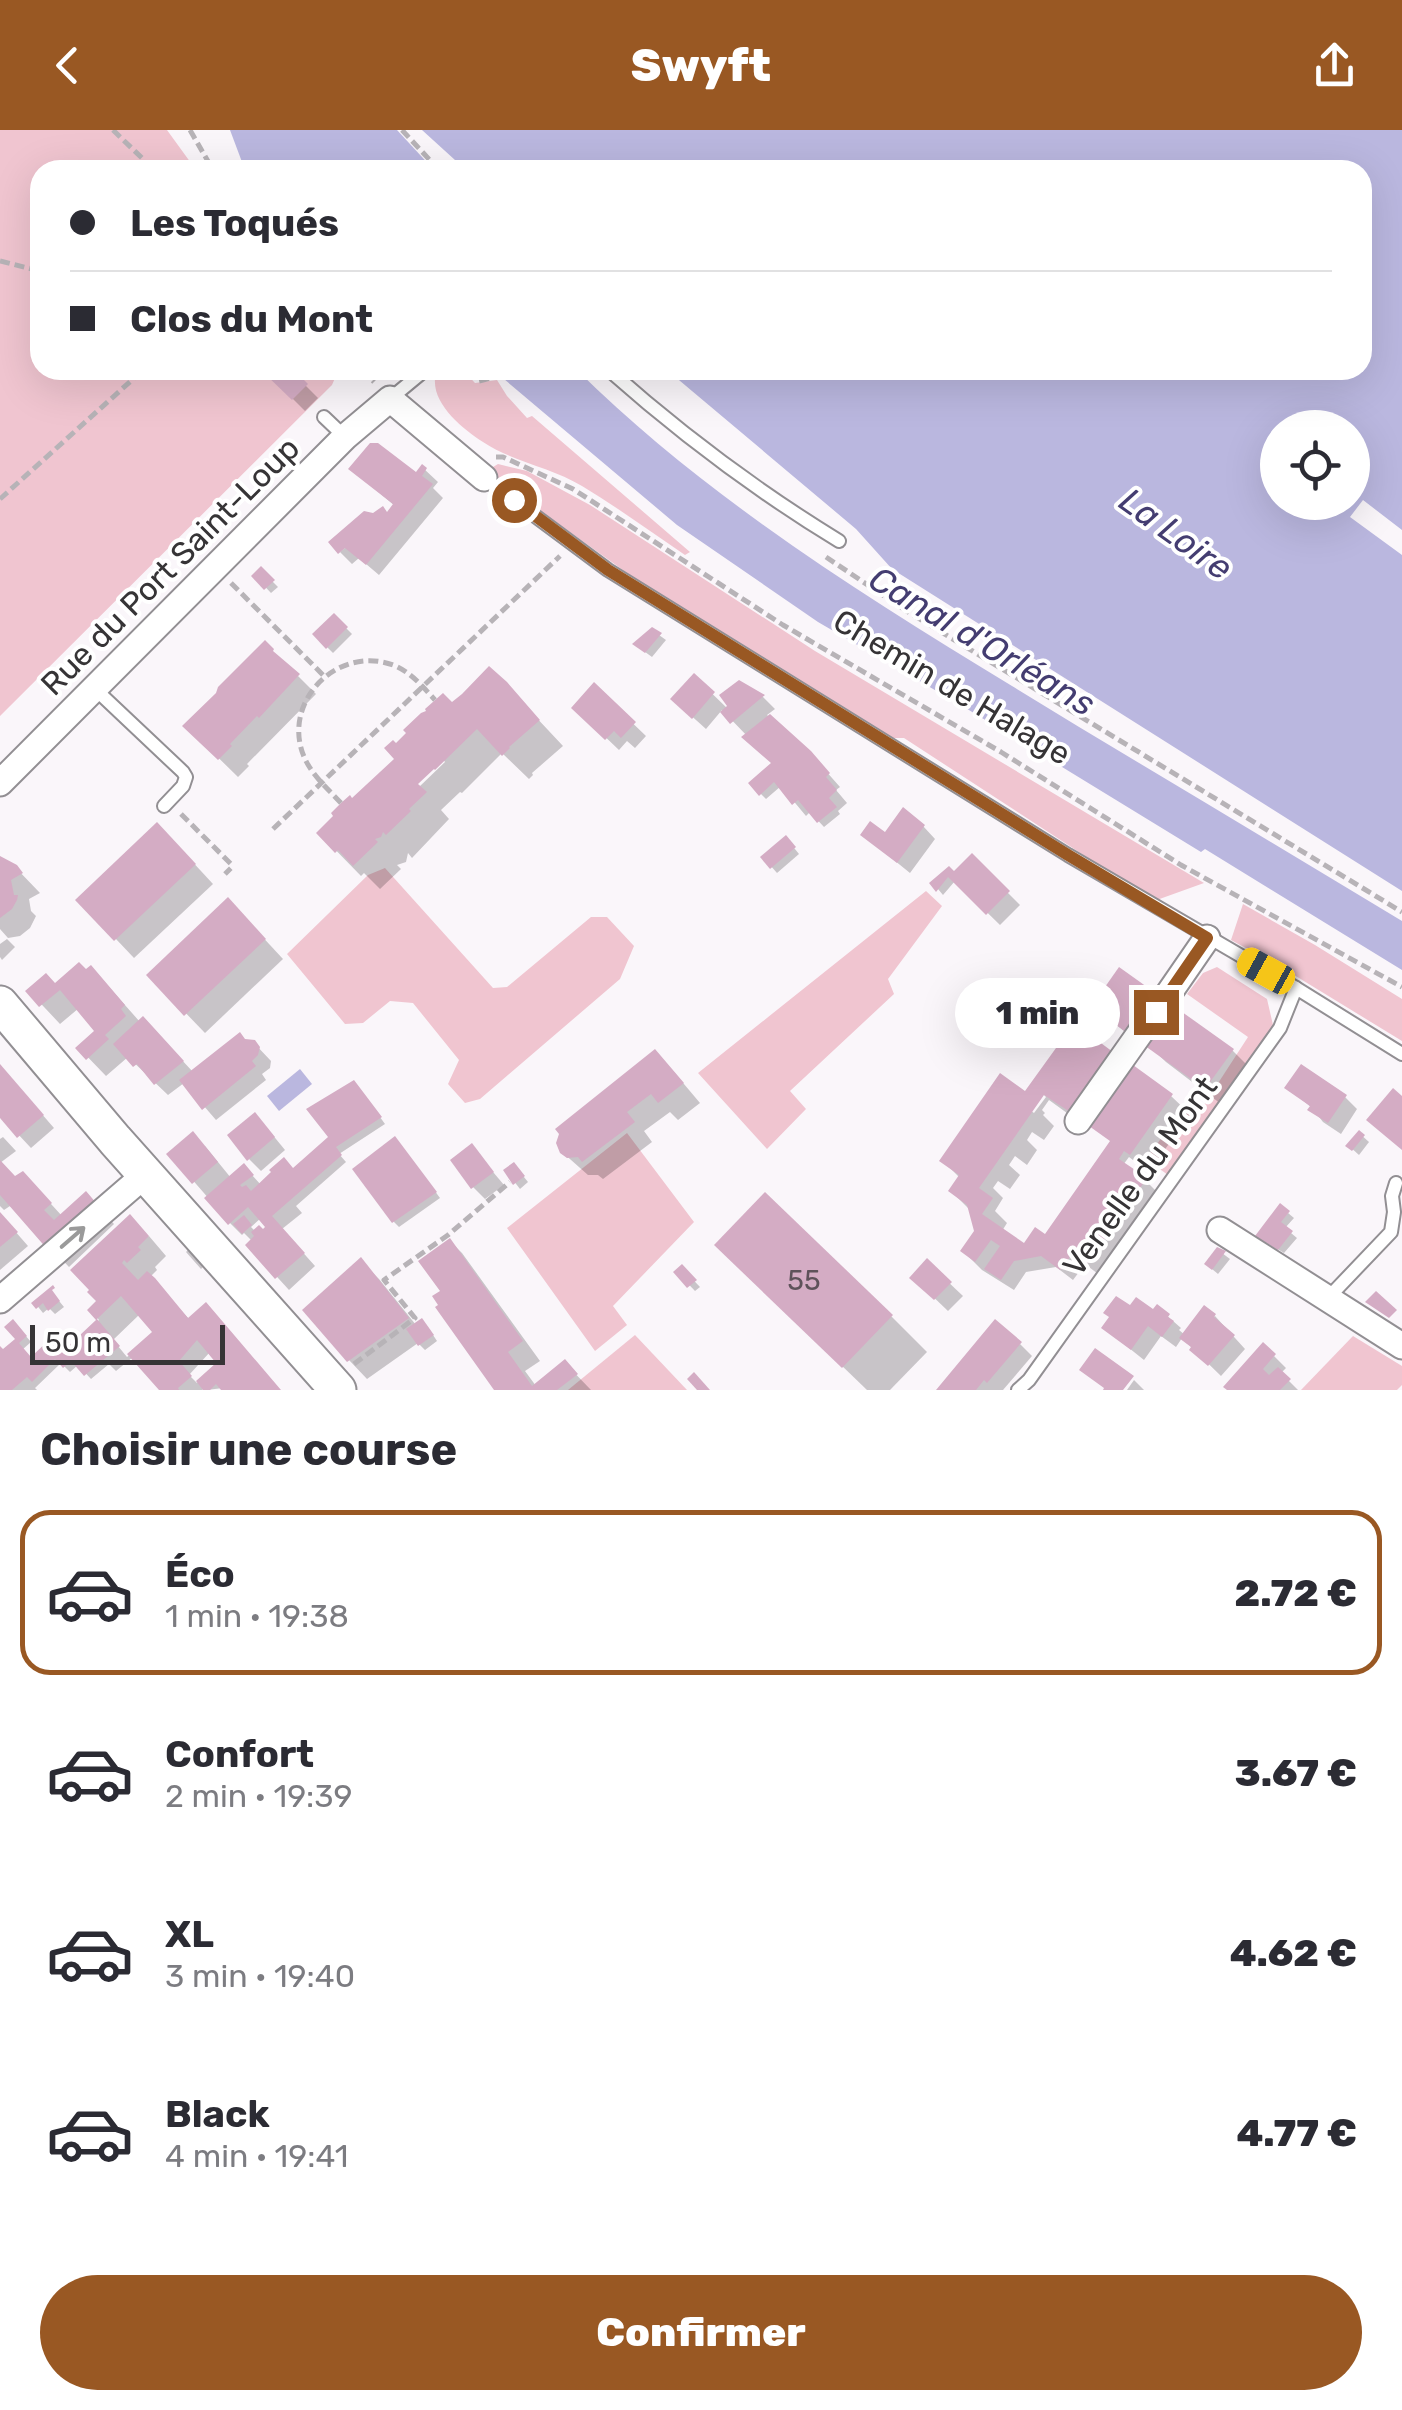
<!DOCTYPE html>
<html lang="fr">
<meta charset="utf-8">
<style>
body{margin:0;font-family:Rubik,sans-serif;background:#f7f7f7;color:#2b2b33;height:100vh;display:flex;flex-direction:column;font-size:38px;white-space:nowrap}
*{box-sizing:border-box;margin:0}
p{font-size:32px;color:#7c7c81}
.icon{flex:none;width:55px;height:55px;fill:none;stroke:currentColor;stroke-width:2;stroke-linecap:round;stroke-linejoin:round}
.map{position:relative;height:1260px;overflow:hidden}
.sheet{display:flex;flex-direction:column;background:#fff;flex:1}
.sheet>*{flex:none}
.top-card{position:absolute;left:30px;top:30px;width:1342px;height:220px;border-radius:30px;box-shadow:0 10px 40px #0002;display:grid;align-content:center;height:220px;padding:0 40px;background:#fff}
.fabs{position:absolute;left:1260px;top:280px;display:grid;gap:20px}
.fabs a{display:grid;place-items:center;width:110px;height:110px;border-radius:50%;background:#fff;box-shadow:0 10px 40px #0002;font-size:50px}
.scale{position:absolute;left:30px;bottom:25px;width:195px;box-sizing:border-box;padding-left:10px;border:5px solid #363436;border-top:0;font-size:28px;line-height:35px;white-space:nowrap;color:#363436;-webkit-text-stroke:8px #fff;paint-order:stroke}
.end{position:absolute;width:45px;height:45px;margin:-22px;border:12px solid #995823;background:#fff;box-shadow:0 0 0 5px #fff}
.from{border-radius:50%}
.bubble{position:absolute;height:70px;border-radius:35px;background:#fff;box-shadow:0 10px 40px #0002;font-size:32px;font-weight:800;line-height:70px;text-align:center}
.car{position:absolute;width:30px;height:60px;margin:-30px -15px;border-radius:12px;box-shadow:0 0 8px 2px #0007;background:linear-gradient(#f5c518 24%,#345 0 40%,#f5c518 0 76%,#345 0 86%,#f5c518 0)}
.top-card b{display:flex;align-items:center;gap:35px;height:95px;font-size:38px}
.top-card b+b{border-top:2px solid #e1e1e2}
.top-card i{width:25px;height:25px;background:#2b2b33}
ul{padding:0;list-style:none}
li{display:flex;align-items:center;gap:30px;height:165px;margin:0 20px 15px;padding:0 20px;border:5px solid transparent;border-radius:30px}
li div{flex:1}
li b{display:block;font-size:38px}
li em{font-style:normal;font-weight:800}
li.selected{border-color:#995823}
li>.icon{width:90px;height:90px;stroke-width:1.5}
h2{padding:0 40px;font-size:45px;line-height:120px}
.button{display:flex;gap:20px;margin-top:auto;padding:20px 40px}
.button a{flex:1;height:115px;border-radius:60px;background:#995823;color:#fff;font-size:40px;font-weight:800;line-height:115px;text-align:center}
header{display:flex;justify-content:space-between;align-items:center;height:130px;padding:0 40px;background:#995823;color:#fff;font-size:45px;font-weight:800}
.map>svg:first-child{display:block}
.green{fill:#f0c5d0}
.water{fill:#bab7df;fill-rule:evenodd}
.shadow{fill:#0003;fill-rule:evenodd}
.building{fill:#d4acc4}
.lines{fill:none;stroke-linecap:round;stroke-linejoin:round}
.service-casing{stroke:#928f93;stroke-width:16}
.minor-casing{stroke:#928f93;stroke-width:29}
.secondary-casing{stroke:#928f93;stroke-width:39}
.path{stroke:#b7b3b7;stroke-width:5;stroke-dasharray:10 5;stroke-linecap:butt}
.service{stroke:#fff;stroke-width:12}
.minor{stroke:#fff;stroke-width:25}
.secondary{stroke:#fff;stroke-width:35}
.oneway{stroke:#9a9a9a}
.route{stroke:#995823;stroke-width:12}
.labels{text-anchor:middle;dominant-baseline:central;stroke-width:8;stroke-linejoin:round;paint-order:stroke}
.number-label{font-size:28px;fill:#5e525a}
.street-label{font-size:32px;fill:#363436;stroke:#fff}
.water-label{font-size:35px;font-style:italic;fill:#443d71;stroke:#fff}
</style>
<header><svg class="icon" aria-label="back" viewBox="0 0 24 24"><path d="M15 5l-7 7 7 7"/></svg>Swyft<svg class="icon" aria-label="share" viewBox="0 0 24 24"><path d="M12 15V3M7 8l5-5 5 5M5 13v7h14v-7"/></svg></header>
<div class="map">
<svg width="1402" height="1260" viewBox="0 0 1402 1260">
<rect width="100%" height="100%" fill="#faf6fa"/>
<!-- green -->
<g class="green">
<path d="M0,0H167L196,40H40V240H328L335,248L332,255L0,586Z"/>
<path d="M437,240H463L475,253L497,250L507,266L527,288L532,286L690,422L685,425C651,402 617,377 582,356C551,337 513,332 483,312C460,297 426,269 437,240Z"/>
<path d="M498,334L527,341L590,375L815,521L1204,753L1154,771L904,608H888L655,463L500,352L491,345L493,337Z"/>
<path d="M385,738L493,858L507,857L591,787H607L634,816L620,849L480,969L465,973L448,954L459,930L413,873L390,871L363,893L345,894L287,824L368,745Z"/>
<path d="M926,761L942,776L888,849L894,864L790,961L806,979L767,1019L698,943Z"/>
<path d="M1243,774L1315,815L1402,869V911L1281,837L1231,810Z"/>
<path d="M1217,837L1267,869L1273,895L1168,1045L1146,1029L1187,973L1200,981L1248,907L1187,864L1203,843Z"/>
<path d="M627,1003L694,1092L613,1176L627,1195L595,1221L507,1098Z"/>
<path d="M635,1205L687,1260H568Z"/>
<path d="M1353,1206L1402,1236V1255L1397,1260H1301Z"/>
</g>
<!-- water -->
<g class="water">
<path d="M230,0H397L434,40H245Z"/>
<path d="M422,0H1402V400L1363,370L1350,387L1402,425V761L892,439L856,399L667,240H1362V40H466ZM1278,298H1352V372H1278Z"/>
<path d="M502,240H577C706,367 858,462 1012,556C1141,635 1272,712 1402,791V840L1205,719L1201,722L964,577L818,492L677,395L504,249Z"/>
<path d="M300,939L312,954L279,981L267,966Z"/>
</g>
<!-- shadow -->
<g class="shadow">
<path d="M264,240H290L318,268L305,281Z"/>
<path d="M423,338L438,352L433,358L443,368L379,445L359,428L352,434L340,422L395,376L351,339L417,345Z"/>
<path d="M261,440L278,457L271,463L255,446Z"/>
<path d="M334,486L352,504L333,523L315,505Z"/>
<path d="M652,500L666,510L652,527L641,519Z"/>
<path d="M298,546L316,564L247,634L249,636L238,647L186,596L219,564Z"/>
<path d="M694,546L729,580L739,553L763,567L775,579L767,585L809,622L840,657L836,660L847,673L838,681L840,684L824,697L810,682L806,686L781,656L766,669L751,654L774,634L722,580L706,599L686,581Z"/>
<path d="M505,554L563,616L532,643L533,645L529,649L502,623L462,663L460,662L441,680L449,689L412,728L408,723L406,732L397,735L401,739L380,759L364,743L361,746L319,703L397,629L396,616L452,575ZM442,628L445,632L419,657L415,653Z"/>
<path d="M594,556L646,606L635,618L627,611L619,620L575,578Z"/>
<path d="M923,696L935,709L910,743L863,705H886Z"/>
<path d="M786,708L799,724L777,743L763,727Z"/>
<path d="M176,714L213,754L134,828L79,770Z"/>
<path d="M972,727L1020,775L1000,795L955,751L943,765L933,753L949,740L954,745Z"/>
<path d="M0,729L15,737L40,763L29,769L31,781L36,786L30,798L20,806L8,808L0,799Z"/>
<path d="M246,789L283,829L205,903L149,845Z"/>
<path d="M7,809L15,817L2,830L0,827V814Z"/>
<path d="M55,856L109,857L140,892L155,901L193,942L246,911L253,912L271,931L270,938L262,944L266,950L216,990L184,953L168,965L128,927L106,946L79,918L98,901L79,878L60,894L29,861Z"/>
<path d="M1098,879L1233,921L1251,939L1221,974L1166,932L1147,914L1125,902Z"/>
<path d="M1112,924L1131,943L1171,966L1190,984L1149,1042L1129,1027L1123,1035L1145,1050L1164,1069L1106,1150L1085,1134L1073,1150L1056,1137L1026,1142L1014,1160L982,1140L963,1121L976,1102L971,1081L951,1061L960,1048L943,1031L1024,963ZM1115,939L1127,948L1120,958ZM1042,963L1046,967L1034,983L1030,980ZM1049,970L1078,991L1105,1002L1112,1012L1050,1112L1025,1116L1002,1101L1007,1093L995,1081L1003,1068L993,1058L998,1051L1010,1059L1020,1045L1009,1035L1015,1026L1027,1035L1037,1020L1027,1010L1032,1002L1044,1010L1054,996L1043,985L1045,983L1042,980Z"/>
<path d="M0,936L54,998L31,1018L0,985Z"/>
<path d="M673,941L700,973L678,990L670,982L644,1001L652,1012L603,1049L598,1045H588L562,1022Z"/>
<path d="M359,958L385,994L339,1024L346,1032L296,1076L302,1083L282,1099L315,1136L289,1160L248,1115L252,1111L244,1103L242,1105L230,1093L170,1024L205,1016L231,1048L244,1036L261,1055L294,1041L332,1007ZM261,1088L269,1098L263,1102H256L251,1097Z"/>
<path d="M1288,958L1345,967L1357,979L1341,1004L1323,992L1312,978Z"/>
<path d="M267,998L285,1020L261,1041L249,1029Z"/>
<path d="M1359,1003L1369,1012L1359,1025L1349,1016Z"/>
<path d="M3,1007L16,1021L0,1033L16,1049L41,1063L62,1086L104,1083L114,1094L69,1137L15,1080L10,1076L4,1080L0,1076V1009Z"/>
<path d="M400,1014L440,1068L399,1097L394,1092Z"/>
<path d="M472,1017L504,1055L485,1069L473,1057Z"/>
<path d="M506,1041H519L528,1052L520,1059Z"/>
<path d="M1288,1083L1294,1088L1285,1098L1297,1108L1284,1123L1263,1110Z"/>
<path d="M0,1084L28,1116L0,1140Z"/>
<path d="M149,1106L166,1126L155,1137L157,1140L150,1147L190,1190L280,1260H224L223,1258L207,1260L205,1258L202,1260H162L133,1227L116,1241L109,1234L91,1249L78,1235L70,1242L61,1233L35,1258L37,1260H0V1219L3,1222L19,1209L18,1197L31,1212L22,1220L31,1230L64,1225L99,1190L90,1180L100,1172L74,1140ZM140,1184L156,1202L127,1227L113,1210ZM210,1222L221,1235L216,1237L197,1253L189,1245Z"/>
<path d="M450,1111L462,1123L540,1231L525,1241L536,1256L565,1233L591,1260H497L443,1162Z"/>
<path d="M188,1120L203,1137L201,1139L186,1122Z"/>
<path d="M1218,1120L1230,1129L1218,1144L1212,1139Z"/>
<path d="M361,1131L379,1149L416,1195L427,1196L437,1211L425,1220L418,1213L367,1249L349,1230Z"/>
<path d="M927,1132L963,1166L948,1181L925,1159Z"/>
<path d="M682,1138L700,1157L695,1161L677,1142Z"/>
<path d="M754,1151L891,1186L927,1222L890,1260H867Z"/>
<path d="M55,1166L64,1177L55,1184L49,1178L43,1183L35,1173Z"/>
<path d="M1157,1177L1181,1198L1179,1200L1185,1205L1215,1186L1245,1219L1221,1246L1182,1208L1176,1217L1161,1206L1144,1230L1104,1198L1130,1179L1153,1182Z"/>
<path d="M1020,1214L1032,1226L1003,1260H939Z"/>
<path d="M1274,1226L1286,1238L1281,1243L1298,1260H1230Z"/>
<path d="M1134,1250L1144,1260H1127Z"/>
</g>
<!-- building -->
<g class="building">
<path d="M261,240H294L308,254L292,270Z"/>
<path d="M370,313H378L416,342L422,334L427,338L422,346L433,354L366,435L345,418L338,424L328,412L364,381L373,383L383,376L387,382L393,374L348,339Z"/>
<path d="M261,436L275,450L264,460L251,446Z"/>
<path d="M334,483L348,497L326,519L312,504Z"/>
<path d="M652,497L662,503L645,523L632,514Z"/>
<path d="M265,510L274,519L273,521L300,544L259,588L257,586L230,614L232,616L218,630L182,596L216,563L218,557Z"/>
<path d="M489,536L507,552L540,590L509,617L510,618L502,626L477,599L435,640L434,639L418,654L427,662L409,679L411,681L386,705L383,702L381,707L375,709L378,712L353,736L338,720L335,723L316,703L333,686L331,683L341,673L350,665L352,668L394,629L384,618L393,610L396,613L406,603L403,600L421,583L426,581L425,579L443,563L452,572L462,564Z"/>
<path d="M694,543L715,562L692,589L670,569Z"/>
<path d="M739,550L765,565L730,594L720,582L727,576L719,565Z"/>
<path d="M594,552L636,592L621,608L614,601L605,610L571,578Z"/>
<path d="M770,584L811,621L830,643L826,647L837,660L829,668L837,677L817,693L798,670L792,675L774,652L759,666L748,653L771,633L741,607Z"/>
<path d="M903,677L925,695L897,733L860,705L870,691L885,702Z"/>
<path d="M157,692L196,734L114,811L75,770Z"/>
<path d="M786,705L796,717L770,739L760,727Z"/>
<path d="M972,723L1010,761L986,785L948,747L936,762L929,753L949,736L954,741Z"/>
<path d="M0,726L17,735L23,743L11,750L14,765H18L17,770L12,779L0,788Z"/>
<path d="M228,767L266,809L184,886L146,845Z"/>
<path d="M79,832L86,839L91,835L125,875L121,879L126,886L105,905L109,909L86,930L75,918L94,901L60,860L39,877L25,861L46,843L55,853Z"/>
<path d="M1119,837L1234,919L1205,959L1091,877Z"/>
<path d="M143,886L184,931L154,955L137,934L133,937L113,914Z"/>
<path d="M1074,893L1113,922L1070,982L1044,965L979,1058L993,1068L982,1084L1024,1113L1035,1097L1045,1104L1110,1011L1089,996L1133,935L1173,964L1130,1025L1124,1021L1119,1029L1147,1048L1087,1134L1073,1123L1060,1140L1041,1126L1014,1131L1001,1150L984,1139L1000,1116L991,1110L975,1132L960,1121L974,1101L967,1075L948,1061L959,1045L939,1031L1000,943L1025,961Z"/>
<path d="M240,902L245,909L255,910L260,917L258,925L252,931L256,936L202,980L179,950Z"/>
<path d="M655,919L684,953L658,973L651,964L627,982L635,992L582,1032L578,1027L567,1028L560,1023L556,1013L559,1004L555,999Z"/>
<path d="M0,934L44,985L17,1008L0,988Z"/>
<path d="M1301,934L1347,965L1328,993L1307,980L1310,976L1284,958Z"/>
<path d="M354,950L382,987L336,1017L342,1025L272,1086L305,1123L275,1149L245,1115L254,1106L251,1102L259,1095L263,1099L265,1097L248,1077L228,1095L204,1068L244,1033L254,1045L240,1055L242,1057L246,1055L251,1061L271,1042L269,1040L284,1027L293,1038L328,1007L306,979Z"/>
<path d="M1393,958L1402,966V1020L1366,990Z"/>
<path d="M255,982L275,1007L247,1031L227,1005Z"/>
<path d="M1359,1000L1365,1005L1352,1021L1345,1016Z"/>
<path d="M193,1001L218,1032L192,1054L166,1024Z"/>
<path d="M395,1006L437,1062L392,1093L352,1039Z"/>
<path d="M472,1013L494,1042L471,1059L450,1030Z"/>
<path d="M0,1030L15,1046L23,1041L52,1073L44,1080L54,1090L86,1061L97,1074L48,1120L0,1065Z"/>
<path d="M514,1032L525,1046L513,1055L503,1040Z"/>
<path d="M765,1062L893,1185L842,1238L714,1115Z"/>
<path d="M1280,1073L1290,1081L1281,1092L1293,1101L1278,1120L1255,1106Z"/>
<path d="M0,1082L18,1102L0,1117Z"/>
<path d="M130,1084L149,1106L138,1117L141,1120L127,1133L124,1130L122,1133L138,1150L147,1141L155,1148L188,1188L206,1172L281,1260H221L216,1254L210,1260H203L196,1251L216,1233L197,1210L179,1231L192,1246L178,1258L179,1260H159L127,1224L152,1202L121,1166L97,1189L120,1216L84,1246L71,1231L63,1238L55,1229L32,1252L27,1247L12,1260H0V1216L3,1219L15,1209L4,1197L13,1189L27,1206L19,1213L31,1227L51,1208L63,1221L96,1190L87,1180L96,1171L87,1162L89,1160L70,1140Z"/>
<path d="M244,1085L252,1095L242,1104L233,1094Z"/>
<path d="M450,1108L523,1211L508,1222L532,1256L565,1229L578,1244L557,1260H494L435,1177L438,1175L432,1166L440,1161L418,1131Z"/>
<path d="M1217,1117L1226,1121L1212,1140L1204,1134Z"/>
<path d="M361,1127L409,1188L347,1232L302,1180Z"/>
<path d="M927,1128L952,1152L934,1170L909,1148Z"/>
<path d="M682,1134L697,1150L687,1158L673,1142Z"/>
<path d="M53,1155L55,1158L52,1160L60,1171L48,1181L43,1173L36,1179L31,1173Z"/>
<path d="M1376,1161L1397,1180L1389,1188L1365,1172Z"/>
<path d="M1116,1166L1130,1175L1136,1167L1153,1179L1157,1174L1170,1184L1168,1187L1174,1191L1162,1207L1148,1196L1131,1220L1101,1198L1109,1187L1103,1183Z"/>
<path d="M1204,1175L1216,1184L1214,1187L1235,1205L1208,1236L1189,1220L1191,1217L1179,1208Z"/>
<path d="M422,1188L434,1205L418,1216L406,1199Z"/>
<path d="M995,1189L1022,1212L987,1253L984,1250L976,1260H936Z"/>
<path d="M1263,1212L1276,1224L1263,1239L1269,1245L1278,1237L1291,1249L1280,1260H1227L1223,1257Z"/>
<path d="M1095,1218L1134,1246L1123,1260H1103L1104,1258L1079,1240Z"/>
<path d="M694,1242L710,1260H697L687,1249Z"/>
</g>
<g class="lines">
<defs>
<g id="service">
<path d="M609,240C680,303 757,361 839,411"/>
<path d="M390,269L425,240"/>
<path d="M324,287L345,307"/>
<path d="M484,348L608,440L1068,725L1296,858L1402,924"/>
<path d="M94,558L183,642L186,647L183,656L164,676"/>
<path d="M1328,1168L1391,1102L1394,1082L1392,1066L1396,1053"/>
<path d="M1018,1260L1029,1250L1280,898L1296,858"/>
</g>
<g id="minor">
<path d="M0,653L345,307L390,269L484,348"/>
<path d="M1156,882L1207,808"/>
<path d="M1078,991L1145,896"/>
<path d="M1220,1100L1402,1216"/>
<path d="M0,1170L146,1044"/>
</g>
<path id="secondary" d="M0,874L115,1010L338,1260"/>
</defs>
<!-- service casing -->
<use href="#service" class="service-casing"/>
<!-- minor casing -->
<use href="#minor" class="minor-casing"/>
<!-- secondary casing -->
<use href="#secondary" class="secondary-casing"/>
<!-- path -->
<g class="path">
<path d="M113,0L144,30L150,40"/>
<path d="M190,0L213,40"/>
<path d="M402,0L439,40"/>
<path d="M0,131L40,141"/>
<path d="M362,240L374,252"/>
<path d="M469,240L479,251L500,246L499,240"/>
<path d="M496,327H503L573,359L783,495L1001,622L1181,735L1402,857"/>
<path d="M0,369L143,240"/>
<path d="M826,427L905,480L1402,782"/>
<path d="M231,453L324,546"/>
<path d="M341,673C329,660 314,647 306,631C278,575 336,514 393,535C411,542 422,556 435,570"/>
<path d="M181,684L231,734V738L225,744"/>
<path d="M273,699L560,426"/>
<path d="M354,1234L415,1188L384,1150L448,1105L510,1052"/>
</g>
<!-- service -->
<use href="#service" class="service"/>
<!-- minor -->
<use href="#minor" class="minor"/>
<!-- secondary -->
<use href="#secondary" class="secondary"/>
</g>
<!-- one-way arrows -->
<defs><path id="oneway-shaft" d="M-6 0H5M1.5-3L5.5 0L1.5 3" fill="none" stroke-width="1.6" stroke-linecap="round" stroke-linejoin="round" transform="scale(2.5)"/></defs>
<use class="oneway" href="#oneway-shaft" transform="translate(73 1107) rotate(-41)"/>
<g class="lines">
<!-- route -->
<path class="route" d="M514,370L608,440L1068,725L1207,808L1156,882"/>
</g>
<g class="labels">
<!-- number labels -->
<g class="number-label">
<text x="804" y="1150">55</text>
</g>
<!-- street labels -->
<g class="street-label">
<text transform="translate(170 436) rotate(-45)">Rue du Port Saint-Loup</text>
<text transform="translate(952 557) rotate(31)">Chemin de Halage</text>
<text transform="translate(1140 1046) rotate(-54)">Venelle du Mont</text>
</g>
<!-- water labels -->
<g class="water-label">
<text transform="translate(1176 404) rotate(36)">La Loire</text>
<text transform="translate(982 511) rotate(31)">Canal d'Orléans</text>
</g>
</g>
</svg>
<div class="fabs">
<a><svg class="icon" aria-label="locate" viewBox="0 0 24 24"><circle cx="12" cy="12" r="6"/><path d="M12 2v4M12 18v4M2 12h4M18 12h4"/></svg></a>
</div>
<div class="scale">50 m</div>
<i class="end from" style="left:514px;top:370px"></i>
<i class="end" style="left:1156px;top:882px"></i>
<div class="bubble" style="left:955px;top:848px;width:165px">1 min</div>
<i class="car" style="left:1266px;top:841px;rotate:299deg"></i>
<div class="top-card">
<b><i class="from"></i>Les Toqués</b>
<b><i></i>Clos du Mont</b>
</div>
</div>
<section class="sheet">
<h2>Choisir une course</h2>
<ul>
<li class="selected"><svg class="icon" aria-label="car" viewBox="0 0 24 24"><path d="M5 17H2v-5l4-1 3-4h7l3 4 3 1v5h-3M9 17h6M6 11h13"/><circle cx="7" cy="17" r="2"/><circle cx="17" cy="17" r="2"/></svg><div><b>Éco</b><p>1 min · 19:38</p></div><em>2.72 €</em></li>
<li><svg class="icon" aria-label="car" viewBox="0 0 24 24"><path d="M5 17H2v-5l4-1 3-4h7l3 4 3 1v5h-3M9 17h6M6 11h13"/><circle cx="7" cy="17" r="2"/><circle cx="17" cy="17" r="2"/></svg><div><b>Confort</b><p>2 min · 19:39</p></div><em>3.67 €</em></li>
<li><svg class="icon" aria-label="car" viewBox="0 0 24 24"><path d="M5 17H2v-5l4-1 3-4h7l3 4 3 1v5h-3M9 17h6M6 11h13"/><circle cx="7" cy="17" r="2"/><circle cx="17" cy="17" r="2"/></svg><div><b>XL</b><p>3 min · 19:40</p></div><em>4.62 €</em></li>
<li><svg class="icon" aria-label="car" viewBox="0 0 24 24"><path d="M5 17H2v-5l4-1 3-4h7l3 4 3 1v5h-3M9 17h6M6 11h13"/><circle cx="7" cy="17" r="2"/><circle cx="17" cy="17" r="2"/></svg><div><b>Black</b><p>4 min · 19:41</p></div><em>4.77 €</em></li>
</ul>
<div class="button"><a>Confirmer</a></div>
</section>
